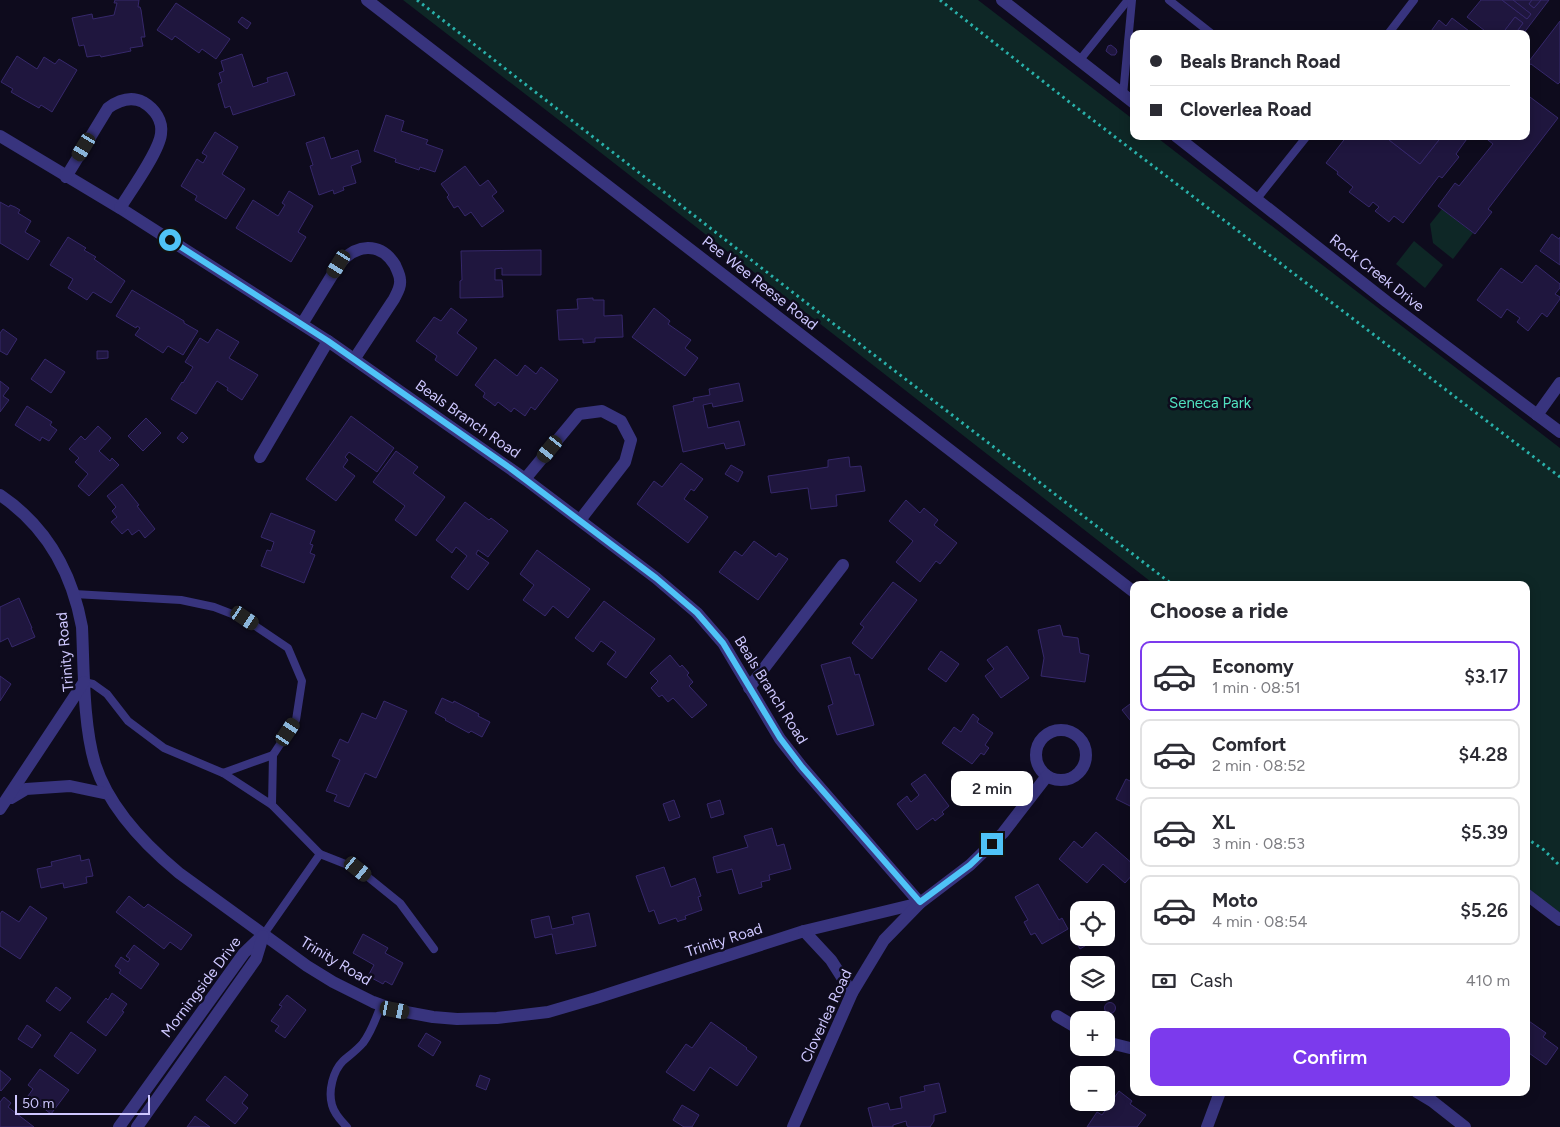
<!DOCTYPE html>
<meta charset="utf-8">
<style>
body{margin:0;font-family:Figtree,sans-serif;background:#f7f7f7;color:#2b2b33;height:100vh;display:flex;flex-direction:column;font-size:19px;white-space:nowrap}
*{box-sizing:border-box;margin:0}
p{font-size:16px;color:#7c7c81}
.icon{flex:none;width:28px;height:28px;fill:none;stroke:currentColor;stroke-width:2;stroke-linecap:round;stroke-linejoin:round}
.map{position:relative;flex:1;overflow:hidden}
.details{position:absolute;left:1130px;top:581px;width:400px;height:515px;display:flex;flex-direction:column;background:#fff;border-radius:10px;box-shadow:0 2px 12px #0003}
.details>*{flex:none}
.guide{position:absolute;left:1130px;top:30px;width:400px;height:110px;border-radius:10px;box-shadow:0 2px 12px #0003;display:grid;align-content:center;height:110px;padding:0 20px;background:#fff}
.buttons{position:absolute;left:1070px;top:901px;display:grid;gap:10px}
.buttons a{display:grid;place-items:center;width:45px;height:45px;border-radius:10px;background:#fff;box-shadow:0 2px 12px #0003;font-size:25px}
.scale{position:absolute;left:15px;bottom:12px;width:135px;box-sizing:border-box;padding-left:5px;border:2px solid #cec7ff;border-top:0;font-size:14px;line-height:18px;white-space:nowrap;color:#cec7ff;-webkit-text-stroke:4px #0e0b1d;paint-order:stroke}
.end{position:absolute;width:22px;height:22px;margin:-11px;border:6px solid #4fc3f7;background:#111;box-shadow:0 0 0 2px #111}
.from{border-radius:50%}
.bubble{position:absolute;height:35px;border-radius:10px;background:#fff;box-shadow:0 2px 12px #0003;font-size:16px;font-weight:600;line-height:35px;text-align:center}
.car{position:absolute;width:15px;height:30px;margin:-15px -8px;border-radius:6px;box-shadow:0 0 4px 1px #0007;background:linear-gradient(#222 24%,#8ab4d8 0 40%,#222 0 76%,#8ab4d8 0 86%,#222 0)}
.guide b{display:flex;align-items:center;gap:18px;height:48px;font-size:19px}
.guide b+b{border-top:1px solid #e1e1e2}
.guide i{width:12px;height:12px;background:#2b2b33}
ul{padding:0;list-style:none}
li{display:flex;align-items:center;gap:15px;height:70px;margin:0 10px 8px;padding:0 10px;border:2px solid #e1e1e2;border-radius:10px}
li div{flex:1}
li b{display:block;font-size:19px}
li em{font-style:normal;font-weight:600}
li.selected{border-color:#7c3aed}
li>.icon{width:45px;height:45px;stroke-width:1.5}
h2{padding:0 20px;font-size:22px;line-height:60px}
.pay{display:flex;align-items:center;gap:12px;height:55px;padding:0 20px;font-size:19px}
.pay p{margin-inline-start:auto}
.button{display:flex;gap:10px;margin-top:auto;padding:10px 20px}
.button a{flex:1;height:58px;border-radius:10px;background:#7c3aed;color:#fff;font-size:20px;font-weight:600;line-height:58px;text-align:center}
.map>svg:first-child{display:block}
.green{fill:#0e2726}
.building{fill:#1f163e;stroke:#36286b}
.lines{fill:none;stroke-linecap:round;stroke-linejoin:round}
.path{stroke:#29b1aa;stroke-width:3;stroke-dasharray:2.5 4;stroke-linecap:butt}
.service{stroke:#38347e;stroke-width:8}
.minor{stroke:#38347e;stroke-width:12}
.route{stroke:#4fc3f7;stroke-width:6}
.labels{text-anchor:middle;dominant-baseline:central;stroke-width:5;stroke-linejoin:round;paint-order:stroke}
.street-label{font-size:15px;fill:#cec7ff;stroke:#0e0b1d}
.park-label{font-size:15px;fill:#50e1bf;stroke:#0e0b1d}
</style>
<div class="map">
<svg width="1560" height="1127" viewBox="0 0 1560 1127">
<rect width="100%" height="100%" fill="#0e0b1d"/>
<!-- green -->
<g class="green">
<path d="M403,0H978L1134,120V136H1155L1560,448V922L1526,894V585H1155L564,124Z"/>
<path d="M1442,209L1473,233L1453,259L1433,243L1430,224Z"/>
<path d="M1414,241L1443,265L1425,288L1396,264Z"/>
</g>
<!-- building -->
<g class="building">
<path d="M115,0H139L138,7H140L141,10L145,37H141L143,46L130,48L131,51L101,57L100,55L87,57L84,45L79,46L72,18L92,14L93,19L114,15L117,3H114Z"/>
<path d="M1481,0H1502L1527,19L1531,14L1513,0H1532L1529,4L1534,8L1541,0H1549L1523,34H1515L1523,23L1515,17L1502,34H1489L1467,17Z"/>
<path d="M1502,0H1513L1531,14L1527,19Z"/>
<path d="M1532,0H1541L1534,8L1529,4Z"/>
<path d="M176,3L230,39L216,59L202,49L199,53L175,36L172,40L157,30Z"/>
<path d="M242,17L251,23L247,29L238,22Z"/>
<path d="M1515,17L1523,23L1515,34H1502Z"/>
<path d="M1452,18L1473,34H1429L1439,20L1446,26Z"/>
<path d="M1560,21V82L1558,84L1531,64L1529,65L1526,63V57L1530,60Z"/>
<path d="M1111,45L1116,49L1117,52L1115,55H1111L1106,51L1108,46Z"/>
<path d="M242,54L253,87L268,82L267,78L287,72L295,95L233,115L230,106L225,108L218,84L222,82L219,73L224,71L221,61Z"/>
<path d="M17,56L37,69L44,57L55,64L59,59L77,70L52,112L41,105L39,108L23,99L11,92L13,89L1,82Z"/>
<path d="M1526,94L1558,118L1488,209L1492,212L1475,234L1438,206L1455,183L1459,186L1493,144L1483,136H1526Z"/>
<path d="M386,115L404,121L401,131L428,140L426,144L443,150L435,172L420,167L419,170L395,162L396,159L374,151Z"/>
<path d="M215,132L238,147L222,174L245,189L226,219L195,200L197,196L181,186L197,159L203,163L207,156L202,153Z"/>
<path d="M1347,136H1384L1420,164L1442,136H1469L1456,154L1459,157L1442,178L1439,176L1403,223L1394,216L1389,222L1375,211L1379,207L1373,202L1369,207L1349,192L1353,187L1337,174L1338,172L1326,163Z"/>
<path d="M1384,136H1442L1420,164Z"/>
<path d="M324,137L331,159L358,150L361,162L351,166L356,183L343,187L344,190L334,194L333,190L319,195L310,166L313,165L306,143Z"/>
<path d="M465,166L480,186L488,180L497,192L492,196L504,211L482,227L471,212L465,216L458,206L454,208L447,197L449,195L441,184Z"/>
<path d="M289,191L313,206L298,232L306,237L291,262L236,228L253,200L278,216L285,205L282,203Z"/>
<path d="M0,202L9,207L10,205L15,207L20,210L18,213L31,221L25,232L40,241L28,260L0,243Z"/>
<path d="M1552,234L1559,239L1560,237V265L1540,251Z"/>
<path d="M68,237L86,248L84,250L96,257L94,259L125,281L111,303L93,292L87,300L68,288L73,279L50,265Z"/>
<path d="M541,250V275H502V268L495,269V280H502L503,297L460,298V281L462,280L461,251Z"/>
<path d="M1536,265L1560,284V288L1555,294L1560,297V299L1547,317L1542,313L1528,331L1517,322L1520,318L1507,309L1501,318L1477,300L1501,268L1522,283Z"/>
<path d="M132,290L184,321V323L198,331L183,355L168,346L163,353L135,335L140,328L137,326L136,328L116,316Z"/>
<path d="M593,298V300H604V316L622,315L623,337L595,338V342L583,343V339L559,340L557,310L578,309L577,299Z"/>
<path d="M451,308L467,320L457,333L477,348L457,376L435,360L437,356L416,341L434,317L441,321Z"/>
<path d="M654,308L670,321L668,324L691,340L685,348L698,358L685,376L632,337Z"/>
<path d="M3,329L17,339L7,355L0,351V333Z"/>
<path d="M217,329L239,342L229,358L258,375L242,400L227,390L228,388L217,381L196,414L171,399L182,382L183,383L193,367L185,362L200,338L208,343Z"/>
<path d="M97,351H108V358L97,359Z"/>
<path d="M45,359L65,372L51,393L31,379Z"/>
<path d="M495,359L517,376L525,365L536,374L541,367L558,380L535,410L531,407L525,416L514,408L511,412L498,402L495,406L490,402L483,397L485,393L475,385Z"/>
<path d="M0,381L9,388L3,396L9,400L0,412Z"/>
<path d="M739,383L743,401L713,407L712,403L703,405L708,428L739,421L745,445L726,449L724,443L683,452L673,406L694,401L693,398L710,395L709,389Z"/>
<path d="M27,406L52,422L50,425L57,430L49,441L42,437L40,441L15,425Z"/>
<path d="M351,416L394,448L377,472L349,452L345,457L348,460L343,467L355,476L336,501L306,479Z"/>
<path d="M146,418L161,433L143,451L128,436Z"/>
<path d="M98,426L111,438L99,451L110,461L112,458L119,465L89,496L78,486L88,474L75,462L79,458L69,449L81,436L85,440Z"/>
<path d="M182,432L188,438L183,443L177,438Z"/>
<path d="M396,451L418,467L413,473L445,497L416,536L395,520L405,506L373,482Z"/>
<path d="M849,457L850,467L861,466L865,491L836,495L837,506L811,509L808,488L771,493L768,476L828,467V460Z"/>
<path d="M681,463L703,479L694,491L691,489L684,499L708,517L688,543L637,504L654,481L662,487Z"/>
<path d="M731,465L743,472L738,482L725,474Z"/>
<path d="M122,484L139,505L137,506L155,529L145,538L139,530L132,535L128,529L122,534L111,522L117,517L112,511L116,507L107,496Z"/>
<path d="M906,500L920,513L924,508L938,520L934,525L957,543L940,564L936,561L920,582L896,562L913,541L889,521Z"/>
<path d="M465,502L489,520L491,518L508,531L488,557L478,550L476,554L489,563L468,590L451,577L467,556L456,547L452,553L436,540Z"/>
<path d="M271,513L315,531L310,544L313,545L310,553L315,555L304,583L261,566L267,550L271,551L274,542L261,537Z"/>
<path d="M754,541L776,557L779,553L788,559L758,600L719,572L735,551L742,556Z"/>
<path d="M537,550L590,589L568,618L553,606L545,616L523,600L534,585L520,574Z"/>
<path d="M893,582L917,600L872,659L852,643L864,627L860,624Z"/>
<path d="M19,598L32,628H31L35,637L12,647L8,638L0,642V607Z"/>
<path d="M604,601L655,639L626,678L607,664L616,652L601,641L593,652L575,638Z"/>
<path d="M1060,625L1063,636L1078,638L1080,653L1089,655L1085,682L1041,676L1044,658L1038,630Z"/>
<path d="M1007,646L1029,678L1001,698L985,676L994,669L987,660Z"/>
<path d="M941,651L959,664L946,682L928,669Z"/>
<path d="M670,655L680,667L682,665L689,673L687,675L693,682L689,686L707,705L692,718L673,698L668,702L662,695L659,697L651,688L658,681L650,673Z"/>
<path d="M850,657L855,675L859,674L874,725L837,735L828,706L833,704L821,665Z"/>
<path d="M0,676L11,684L0,701Z"/>
<path d="M442,698L453,703L454,701L479,714L478,716L490,722L482,737L471,731L469,733L445,720L446,719L435,713Z"/>
<path d="M384,701L407,711L376,778L365,773L349,807L334,801L337,795L326,791L340,760L332,756L340,739L348,743L362,713L376,719Z"/>
<path d="M1134,701V725L1122,710Z"/>
<path d="M973,714L979,719L977,722L993,733L985,745L989,748L988,749L984,755L981,753L972,764L942,743L954,727L961,732Z"/>
<path d="M925,774L949,806L942,812L944,814L935,821L933,818L917,830L897,804L907,796L911,802L919,795L911,784Z"/>
<path d="M1134,774V808L1116,799L1126,779L1130,781Z"/>
<path d="M674,800L680,817L669,821L663,804Z"/>
<path d="M720,800L724,814L711,818L707,804Z"/>
<path d="M772,828L777,846L784,844L791,869L769,875L770,880L761,882L762,887L739,894L732,869L717,873L713,857L748,847L744,836Z"/>
<path d="M1096,832L1134,865V873L1125,883L1103,864L1087,883L1059,859L1074,841L1082,848Z"/>
<path d="M80,855L81,861L89,859L93,876L86,877L87,883L64,888L63,883L41,888L37,869L52,866L51,862Z"/>
<path d="M664,867L671,887L695,878L701,896L698,897L702,910L685,916L686,919L679,921L678,922L676,918L659,924L654,910L649,912L636,876Z"/>
<path d="M1038,884L1059,920L1062,918L1068,929L1042,944L1035,933L1031,935L1024,922L1028,920L1015,897Z"/>
<path d="M129,896L144,908L148,904L192,935L181,950L170,942L164,949L116,912Z"/>
<path d="M30,906L47,918L20,959L0,946V914L2,911L19,922Z"/>
<path d="M589,913L596,946L556,954L552,934L535,938L531,920L549,916L552,929L574,924L572,917Z"/>
<path d="M1079,928V938H1095L1096,939L1080,949L1071,933Z"/>
<path d="M363,934L388,948L385,953L403,963L392,985L385,981L383,984L368,976L374,965L353,953Z"/>
<path d="M134,945L159,964L141,989L119,973L121,970L115,966L121,957L128,962L130,959L126,956Z"/>
<path d="M56,987L71,998L60,1011L46,1001Z"/>
<path d="M112,993L127,1004L122,1011L124,1012L106,1036L87,1022L106,998L108,1000Z"/>
<path d="M287,995L306,1010L285,1038L275,1031L279,1026L271,1021L282,1006L279,1005Z"/>
<circle cx="1110" cy="1008" r="5.5"/>
<path d="M1526,1019L1546,1033L1543,1037L1558,1048L1546,1065L1526,1051Z"/>
<path d="M711,1022L747,1048L746,1049L757,1057L737,1086L710,1067L694,1091L666,1072L686,1044L692,1048Z"/>
<path d="M27,1025L41,1035L32,1048L18,1039Z"/>
<path d="M71,1032L96,1050L78,1074L54,1056Z"/>
<path d="M426,1033L441,1042L433,1056L418,1046Z"/>
<path d="M40,1069L69,1090L51,1114L28,1096L33,1089L28,1085Z"/>
<path d="M0,1070L11,1079L1,1091L0,1090Z"/>
<path d="M480,1075L490,1079L486,1090L476,1086Z"/>
<path d="M225,1076L248,1095L242,1103L248,1108L235,1124L206,1100Z"/>
<path d="M939,1083L946,1112L934,1115V1121L930,1127H909L907,1126L906,1121L893,1125V1127H873L868,1108L888,1103L890,1110L902,1108L900,1097L925,1091L924,1086Z"/>
<path d="M1119,1091L1132,1101L1130,1104L1146,1115L1137,1127H1087L1097,1112L1102,1115Z"/>
<path d="M4,1097L11,1103L8,1107L34,1127H0V1102Z"/>
<path d="M682,1105L699,1115L692,1127H684L673,1120Z"/>
<path d="M195,1116L210,1127H187Z"/>
</g>
<g class="lines">
<!-- path -->
<g class="path">
<path d="M417,0L804,301L1173,585"/>
<path d="M940,0L1068,101L1560,477"/>
<path d="M1526,838L1544,850L1560,866"/>
</g>
<!-- service -->
<g class="service">
<path d="M1169,0L1212,34"/>
<path d="M1388,34L1414,0"/>
<path d="M1079,61L1128,0"/>
<path d="M1123,95L1132,0"/>
<path d="M1256,200L1307,136"/>
<path d="M74,594L181,600L214,607L245,619L288,648L302,681L296,720L273,755L223,773L164,748L128,721L107,694L93,684L84,682"/>
<path d="M223,773L272,805L273,755"/>
<path d="M320,854L358,869L400,903L434,949"/>
<path d="M264,934L320,854L272,805"/>
<path d="M347,1127C341,1121 334,1113 332,1105C328,1091 333,1071 343,1061C350,1055 357,1050 363,1043C372,1031 376,1018 381,1005"/>
</g>
<!-- minor -->
<g class="minor">
<path d="M367,0L1134,592"/>
<path d="M1002,0L1134,103"/>
<path d="M0,136L120,208L328,341L525,479L656,578L697,613L723,643L780,739L802,767L920,903L804,931L596,998L548,1012L497,1018L457,1019L433,1017L395,1010L373,1002L333,982L307,966L179,873C144,844 109,808 95,764C83,724 84,669 82,627C72,573 46,526 0,495"/>
<path d="M1176,136L1387,302L1560,432"/>
<path d="M66,177L108,108C119,100 131,96 143,102C155,109 163,121 161,134C159,152 130,192 120,208"/>
<path d="M302,324L339,264C356,244 380,241 395,265C397,270 400,275 400,280C401,287 397,293 394,299L355,358"/>
<path d="M1537,415L1560,383"/>
<path d="M260,457L328,341"/>
<path d="M525,479L579,414L602,411L621,421L631,440L625,462L580,520"/>
<path d="M749,688L843,565"/>
<circle cx="1061" cy="755" r="25"/>
<path d="M11,798L26,789L70,786L108,794"/>
<path d="M0,809L84,682"/>
<path d="M1526,894L1560,920"/>
<path d="M804,931L831,960L852,993"/>
<path d="M1057,1016L1079,1029"/>
<path d="M1106,1042L1134,1049"/>
<path d="M1417,1092L1432,1101L1465,1127"/>
<path d="M119,1127L244,953L264,934"/>
<path d="M137,1127L256,959L263,936"/>
<path d="M793,1127L852,993L884,940L920,903L970,865L1003,833L1047,776"/>
<path d="M1207,1127L1220,1092"/>
</g>
</g>
<g class="lines">
<!-- route -->
<path class="route" d="M170,240L328,341L510,468L656,578L697,613L723,643L780,738L802,767L920,902L970,865L992,844"/>
</g>
<g class="labels">
<!-- street labels -->
<g class="street-label">
<text transform="translate(1377 273) rotate(38)">Rock Creek Drive</text>
<text transform="translate(760 283) rotate(38)">Pee Wee Reese Road</text>
<text transform="translate(468 419) rotate(35)">Beals Branch Road</text>
<text transform="translate(65 652) rotate(-95)">Trinity Road</text>
<text transform="translate(771 690) rotate(58)">Beals Branch Road</text>
<text transform="translate(724 940) rotate(-18)">Trinity Road</text>
<text transform="translate(336 961) rotate(31)">Trinity Road</text>
<text transform="translate(201 987) rotate(-53)">Morningside Drive</text>
<text transform="translate(826 1016) rotate(-65)">Cloverlea Road</text>
</g>
<!-- park labels -->
<g class="park-label">
<text x="1210" y="403">Seneca Park</text>
</g>
</g>
</svg>
<div class="buttons">
<a><svg class="icon" aria-label="locate" viewBox="0 0 24 24"><circle cx="12" cy="12" r="6"/><path d="M12 2v4M12 18v4M2 12h4M18 12h4"/></svg></a>
<a><svg class="icon" aria-label="layers" viewBox="0 0 24 24"><path d="M12 4l9 5-9 5-9-5zM3 14l9 5 9-5"/></svg></a>
<a>+</a>
<a>−</a>
</div>
<div class="scale">50 m</div>
<i class="end from" style="left:170px;top:240px"></i>
<i class="end" style="left:992px;top:844px"></i>
<div class="bubble" style="left:951px;top:771px;width:82px">2 min</div>
<i class="car" style="left:84px;top:147px;rotate:211deg"></i>
<i class="car" style="left:339px;top:264px;rotate:212deg"></i>
<i class="car" style="left:550px;top:449px;rotate:219deg"></i>
<i class="car" style="left:245px;top:618px;rotate:124deg"></i>
<i class="car" style="left:288px;top:732px;rotate:34deg"></i>
<i class="car" style="left:358px;top:869px;rotate:129deg"></i>
<i class="car" style="left:395px;top:1010px;rotate:101deg"></i>
<div class="guide">
<b><i class="from"></i>Beals Branch Road</b>
<b><i></i>Cloverlea Road</b>
</div>
<section class="details">
<h2>Choose a ride</h2>
<ul>
<li class="selected"><svg class="icon" aria-label="car" viewBox="0 0 24 24"><path d="M5 17H2v-5l4-1 3-4h7l3 4 3 1v5h-3M9 17h6M6 11h13"/><circle cx="7" cy="17" r="2"/><circle cx="17" cy="17" r="2"/></svg><div><b>Economy</b><p>1 min · 08:51</p></div><em>$3.17</em></li>
<li><svg class="icon" aria-label="car" viewBox="0 0 24 24"><path d="M5 17H2v-5l4-1 3-4h7l3 4 3 1v5h-3M9 17h6M6 11h13"/><circle cx="7" cy="17" r="2"/><circle cx="17" cy="17" r="2"/></svg><div><b>Comfort</b><p>2 min · 08:52</p></div><em>$4.28</em></li>
<li><svg class="icon" aria-label="car" viewBox="0 0 24 24"><path d="M5 17H2v-5l4-1 3-4h7l3 4 3 1v5h-3M9 17h6M6 11h13"/><circle cx="7" cy="17" r="2"/><circle cx="17" cy="17" r="2"/></svg><div><b>XL</b><p>3 min · 08:53</p></div><em>$5.39</em></li>
<li><svg class="icon" aria-label="car" viewBox="0 0 24 24"><path d="M5 17H2v-5l4-1 3-4h7l3 4 3 1v5h-3M9 17h6M6 11h13"/><circle cx="7" cy="17" r="2"/><circle cx="17" cy="17" r="2"/></svg><div><b>Moto</b><p>4 min · 08:54</p></div><em>$5.26</em></li>
</ul>
<div class="pay"><svg class="icon" aria-label="cash" viewBox="0 0 24 24"><path d="M3 7h18v10H3z"/><circle cx="12" cy="12" r="2"/></svg>Cash<p>410 m</p></div>
<div class="button"><a>Confirm</a></div>
</section>
</div>
